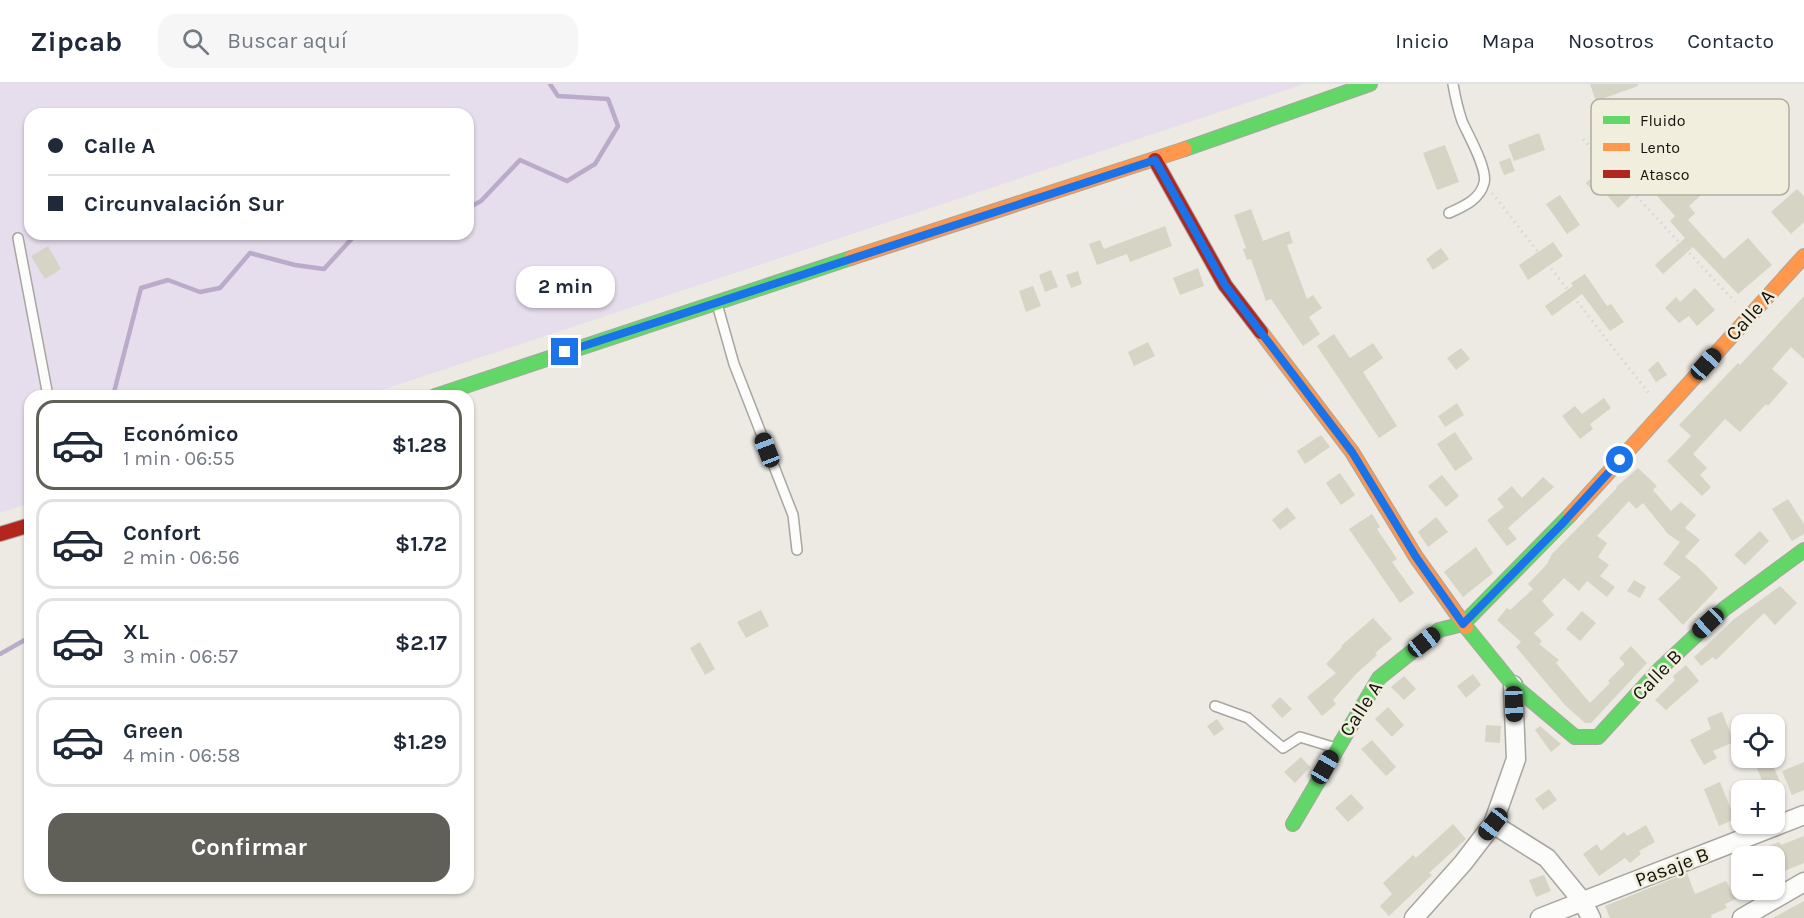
<!DOCTYPE html>
<html lang="es">
<meta charset="utf-8">
<style>
body{margin:0;font-family:Karla,sans-serif;background:#f6f6f7;color:#1f2937;height:100vh;display:flex;flex-direction:column;font-size:22px;white-space:nowrap}
*{box-sizing:border-box;margin:0}
p{font-size:20px;color:#747a83}
.icon{flex:none;width:33px;height:33px;fill:none;stroke:currentColor;stroke-width:2;stroke-linecap:round;stroke-linejoin:round}
.map{position:relative;flex:1;overflow:hidden}
.drawer{position:absolute;left:24px;top:306px;width:450px;height:504px;display:flex;flex-direction:column;background:#fff;border-radius:18px;box-shadow:0 2px 4px #0004}
.drawer>*{flex:none}
.guide{position:absolute;left:24px;top:24px;width:450px;height:132px;border-radius:18px;box-shadow:0 2px 4px #0004;display:grid;align-content:center;height:132px;padding:0 24px;background:#fff}
.buttons{position:absolute;left:1731px;top:630px;display:grid;gap:12px}
.buttons a{display:grid;place-items:center;width:54px;height:54px;border-radius:12px;background:#fff;box-shadow:0 2px 4px #0004;font-size:30px}
.end{position:absolute;width:27px;height:27px;margin:-14px;border:8px solid #1a73e8;background:#fff;box-shadow:0 0 0 3px #fff}
.from{border-radius:50%}
.bubble{position:absolute;height:42px;border-radius:18px;background:#fff;box-shadow:0 2px 4px #0004;font-size:20px;font-weight:700;line-height:42px;text-align:center}
.car{position:absolute;width:18px;height:36px;margin:-18px -9px;border-radius:8px;box-shadow:0 0 4px 2px #0007;background:linear-gradient(#222 24%,#8ab4d8 0 40%,#222 0 76%,#8ab4d8 0 86%,#222 0)}
.guide b{display:flex;align-items:center;gap:21px;height:57px;font-size:22px}
.guide b+b{border-top:2px solid #e0e1e3}
.guide i{width:15px;height:15px;background:#1f2937}
ul{padding:10px 0 0;list-style:none}
li{display:flex;align-items:center;gap:18px;height:90px;margin:0 12px 9px;padding:0 12px;border:3px solid #e0e1e3;border-radius:18px}
li div{flex:1}
li b{display:block;font-size:22px}
li em{font-style:normal;font-weight:700}
li.selected{border-color:#605f58}
li>.icon{width:54px;height:54px;stroke-width:1.5}
.action{display:flex;gap:12px;margin-top:auto;padding:12px 24px}
.action a{flex:1;height:69px;border-radius:18px;background:#605f58;color:#fff;font-size:24px;font-weight:700;line-height:69px;text-align:center}
header{display:flex;align-items:center;gap:36px;box-sizing:border-box;height:84px;padding:0 30px;background:#fff;border-bottom:2px solid #e0e1e3}
header strong{font-size:28px}
nav{display:flex;gap:33px;margin-inline-start:auto;font-size:21px}
.search{width:420px;height:54px;background:#f6f6f7;display:flex;align-items:center;gap:15px;box-sizing:border-box;padding:0 21px;border-radius:18px;color:#747a83;font-size:22px}
.map>svg:first-child{display:block}
.green{fill:#e6dded;fill-rule:evenodd}
.lines{fill:none;stroke-linecap:round;stroke-linejoin:round}
.stream{stroke:#baabca;stroke-width:4.5}
.building{fill:#d6d4c5}
.lane-casing{stroke:#a7a69f;stroke-width:12}
.street-casing{stroke:#a7a69f;stroke-width:21}
.fast-casing{stroke:#a7a69f;stroke-width:16}
.slow-casing{stroke:#a7a69f;stroke-width:16}
.jam-casing{stroke:#a7a69f;stroke-width:16}
.path{stroke:#d6d6d3;stroke-width:3;stroke-dasharray:1.5 4.5;stroke-linecap:butt}
.lane{stroke:#fcfcfb;stroke-width:9}
.street{stroke:#fcfcfb;stroke-width:18}
.fast{stroke:#63d668;stroke-width:14}
.slow{stroke:#ff974d;stroke-width:14}
.jam{stroke:#b3261e;stroke-width:14}
.route{stroke:#1a73e8;stroke-width:8}
.labels{text-anchor:middle;dominant-baseline:central;stroke-width:5;stroke-linejoin:round;paint-order:stroke}
.street-label{font-size:20px;fill:#15140e;stroke:#f1eedd}
.key{fill:#f1eedd;stroke:#afad9f;stroke-width:1.5}
.key-label{font-size:16px;fill:#15140e}
</style>
<header>
<strong>Zipcab</strong>
<div class="search"><svg class="icon" aria-label="search" viewBox="0 0 24 24"><circle cx="10" cy="10" r="6"/><path d="M15 15l6 6"/></svg>Buscar aquí</div>
<nav><a>Inicio</a><a>Mapa</a><a>Nosotros</a><a>Contacto</a></nav>
</header>
<div class="map">
<svg width="1804" height="834" viewBox="0 0 1804 834">
<rect width="100%" height="100%" fill="#eceae2"/>
<!-- green -->
<path class="green" d="M0,0H1304L364,312H30V419L0,429ZM30,30H468V150H30Z"/>
<g class="lines">
<!-- stream -->
<g class="stream">
<path d="M468,124L481,117L520,76L567,97L595,80L618,42L608,15L558,12L550,0"/>
<path d="M113,312L141,204L168,196L200,208L220,204L250,169L295,181L324,185L356,150"/>
<path d="M0,570L30,553"/>
</g>
</g>
<!-- building -->
<g class="building">
<path d="M1590,0H1638V2L1596,17Z"/>
<path d="M1539,49L1545,66L1514,77L1508,61Z"/>
<path d="M1445,61L1459,98L1437,106L1423,69Z"/>
<path d="M1510,74L1515,87L1504,91L1499,78Z"/>
<path d="M1718,78L1727,88L1689,122L1695,129L1688,136L1724,175L1748,154L1772,181L1738,210L1693,163L1663,190L1655,181L1685,154L1670,137L1675,132L1657,112L1670,101L1679,111Z"/>
<path d="M1641,81L1652,93L1618,124L1601,104L1595,109L1586,99L1600,86L1616,103Z"/>
<path d="M1797,105L1804,112V138L1791,150L1771,128Z"/>
<path d="M1560,111L1580,141L1567,150L1546,120Z"/>
<path d="M1251,125L1263,157L1289,147L1293,159L1287,161L1307,215L1313,211L1322,224L1309,233L1320,250L1303,262L1271,215L1266,217L1251,175L1247,176L1243,165L1246,164L1234,131Z"/>
<path d="M1165,142L1172,162L1130,178L1127,170L1097,181L1089,160L1100,156L1104,165Z"/>
<path d="M1553,158L1563,172L1528,196L1519,181Z"/>
<path d="M48,162L61,185L45,195L31,172Z"/>
<path d="M1441,164L1449,175L1433,186L1426,175Z"/>
<path d="M1198,184L1204,202L1180,211L1173,194Z"/>
<path d="M1051,186L1058,203L1045,208L1039,191Z"/>
<path d="M1078,187L1082,200L1071,204L1066,191Z"/>
<path d="M1585,190L1607,222L1611,220L1624,238L1610,247L1582,210L1552,232L1545,222L1573,202L1571,199Z"/>
<path d="M1033,202L1041,222L1026,228L1019,207Z"/>
<path d="M1695,204L1715,226L1697,242L1689,232L1679,239L1665,224L1676,213L1680,218Z"/>
<path d="M1804,212V275L1791,263L1772,285L1788,299L1768,322L1766,320L1740,348L1725,335L1693,370L1707,384L1700,391L1711,403L1702,412L1667,377L1691,352L1679,341L1738,279L1740,281Z"/>
<path d="M1334,250L1350,274L1373,259L1383,274L1363,288L1397,342L1379,354L1317,262Z"/>
<path d="M1148,258L1155,272L1134,282L1128,268Z"/>
<path d="M1461,264L1470,275L1456,286L1447,274Z"/>
<path d="M1658,277L1667,291L1656,298L1648,286Z"/>
<path d="M1604,314L1611,324L1590,340L1593,345L1580,355L1562,332L1575,322L1582,330Z"/>
<path d="M1457,319L1464,331L1445,343L1438,332Z"/>
<path d="M1455,348L1473,375L1455,387L1437,360Z"/>
<path d="M1321,351L1330,363L1305,380L1297,367Z"/>
<path d="M1638,384L1657,402L1653,406L1671,427L1681,418L1696,431L1685,444L1700,456L1685,473L1698,483L1718,504L1683,541L1658,515L1681,493L1663,480L1680,458L1668,450L1643,419L1636,425L1629,417L1597,452L1607,459L1598,473L1609,481L1600,492L1615,503L1607,513L1587,497L1579,507L1564,494L1542,517L1554,531L1534,549L1542,557L1539,560L1559,576L1556,579L1590,619L1610,599L1608,597L1625,580L1619,574L1631,562L1647,579L1591,639H1585L1565,621L1516,563L1521,558L1497,536L1507,524L1510,526L1533,505L1528,500L1547,480L1552,470L1617,404L1616,403Z"/>
<path d="M1340,389L1355,411L1341,421L1326,399Z"/>
<path d="M1442,391L1459,412L1446,423L1428,402Z"/>
<path d="M1543,393L1554,403L1508,444L1517,455L1507,462L1487,436L1504,423L1497,415L1512,402L1522,414Z"/>
<path d="M1788,415L1804,440V450L1792,457L1772,425Z"/>
<path d="M1287,423L1296,434L1280,446L1272,436Z"/>
<path d="M1372,430L1380,443L1377,445L1397,475L1392,478L1414,509L1400,519L1349,445Z"/>
<path d="M1436,433L1448,448L1428,463L1418,448Z"/>
<path d="M1760,447L1769,457L1745,481L1734,471Z"/>
<path d="M1476,463L1493,489L1463,513L1444,488Z"/>
<path d="M1634,496L1646,503L1640,514L1627,507Z"/>
<path d="M1780,502L1797,519L1775,541L1764,529L1716,576L1713,573L1701,582L1694,573L1733,536Z"/>
<path d="M761,526L769,542L746,554L737,538Z"/>
<path d="M1582,527L1596,539L1580,557L1566,545Z"/>
<path d="M1373,534L1392,555L1375,569L1377,571L1356,590L1333,616L1336,620L1322,632L1307,613L1336,589L1326,580L1342,563L1341,562Z"/>
<path d="M700,558L715,585L705,591L690,564Z"/>
<path d="M1686,581L1699,597L1666,626L1655,616L1675,596L1673,592Z"/>
<path d="M1473,590L1481,601L1466,614L1457,602Z"/>
<path d="M1404,592L1416,605L1404,616L1391,603Z"/>
<path d="M1280,613L1292,625L1282,634L1271,622Z"/>
<path d="M1388,623L1404,641L1392,653L1375,635Z"/>
<path d="M1722,628L1734,658L1713,667L1717,674L1704,681L1690,656L1711,645L1707,634Z"/>
<path d="M1217,635L1224,645L1214,652L1207,642Z"/>
<path d="M1486,641L1501,642L1500,659L1485,658Z"/>
<path d="M1540,642L1561,660L1551,668L1535,646Z"/>
<path d="M1372,656L1396,683L1386,692L1361,665Z"/>
<path d="M1301,673L1310,683L1295,699L1284,688Z"/>
<path d="M1770,674L1780,698L1765,704L1755,679Z"/>
<path d="M1804,678V706L1792,711L1782,687Z"/>
<path d="M1720,698L1735,735L1719,742L1704,705Z"/>
<path d="M1549,705L1557,716L1543,726L1535,715Z"/>
<path d="M1351,710L1364,724L1348,738L1335,724Z"/>
<path d="M1453,740L1466,755L1429,789L1432,791L1389,832L1380,822L1392,810L1383,799L1413,771L1416,774Z"/>
<path d="M1646,741L1655,758L1639,767L1641,770L1630,779L1625,774L1599,792L1583,770L1597,760L1601,767L1624,748L1627,752Z"/>
<path d="M1804,752V779L1774,791V772H1745L1779,758L1781,761Z"/>
<path d="M1687,789L1695,810L1726,797L1736,815L1725,820L1727,824L1711,831L1712,834H1610L1605,822Z"/>
<path d="M1544,791L1551,807L1536,813L1529,796Z"/>
<path d="M1804,817V834H1773Z"/>
</g>
<g class="lines">
<defs>
<g id="lane">
<path d="M1449,129C1462,123 1480,116 1484,99C1488,85 1468,51 1462,37C1458,25 1455,12 1453,0"/>
<path d="M18,154L48,312"/>
<path d="M717,220L734,280L793,431L797,466"/>
<path d="M1215,622L1248,634L1283,664L1300,653L1336,664"/>
</g>
<g id="street">
<path d="M1493,740L1547,774L1583,818L1591,834"/>
<path d="M1414,834L1463,779L1493,740L1516,675L1513,601"/>
<path d="M1540,834L1804,731"/>
<path d="M1742,834L1804,798"/>
</g>
<g id="fast">
<path d="M1185,65L1370,0"/>
<path d="M435,312L851,174"/>
<path d="M1466,543L1513,601L1575,653H1598L1661,584L1724,525L1804,466"/>
<path d="M1293,740L1379,594L1439,546L1463,540L1570,431"/>
</g>
<g id="slow">
<path d="M851,174L1185,65"/>
<path d="M1261,248L1352,368L1416,473L1466,543"/>
<path d="M1570,431L1804,172"/>
</g>
<g id="jam">
<path d="M1155,76L1225,201L1261,248"/>
<path d="M0,450L30,441"/>
</g>
</defs>
<!-- lane casing -->
<use href="#lane" class="lane-casing"/>
<!-- street casing -->
<use href="#street" class="street-casing"/>
<!-- fast casing -->
<use href="#fast" class="fast-casing"/>
<!-- slow casing -->
<use href="#slow" class="slow-casing"/>
<!-- jam casing -->
<use href="#jam" class="jam-casing"/>
<!-- path -->
<g class="path">
<path d="M1583,55L1735,218"/>
<path d="M1492,109L1651,312"/>
</g>
<!-- lane -->
<use href="#lane" class="lane"/>
<!-- street -->
<use href="#street" class="street"/>
<!-- fast -->
<use href="#fast" class="fast"/>
<!-- slow -->
<use href="#slow" class="slow"/>
<!-- jam -->
<use href="#jam" class="jam"/>
</g>
<g class="lines">
<!-- route -->
<path class="route" d="M565,268L1155,76L1225,201L1352,368L1416,473L1463,540L1561,441L1620,376"/>
</g>
<g class="labels">
<!-- street labels -->
<g class="street-label">
<text transform="translate(1750 231) rotate(-48)">Calle A</text>
<text transform="translate(1657 591) rotate(-46)">Calle B</text>
<text transform="translate(1361 625) rotate(-57)">Calle A</text>
<text transform="translate(1672 783) rotate(-21)">Pasaje B</text>
</g>
</g>
<!-- legend -->
<rect x="1591" y="15" width="198" height="96" rx="9" class="key"/>
<rect x="1603" y="32" width="27" height="8" fill="#63d668"/>
<rect x="1603" y="59" width="27" height="8" fill="#ff974d"/>
<rect x="1603" y="86" width="27" height="8" fill="#b3261e"/>
<g class="key-label">
<text x="1640" y="42">Fluido</text>
<text x="1640" y="69">Lento</text>
<text x="1640" y="96">Atasco</text>
</g>
</svg>
<div class="buttons">
<a><svg class="icon" aria-label="locate" viewBox="0 0 24 24"><circle cx="12" cy="12" r="6"/><path d="M12 2v4M12 18v4M2 12h4M18 12h4"/></svg></a>
<a>+</a>
<a>−</a>
</div>
<i class="end from" style="left:1620px;top:376px"></i>
<i class="end" style="left:565px;top:268px"></i>
<div class="bubble" style="left:516px;top:182px;width:99px">2 min</div>
<i class="car" style="left:1706px;top:280px;rotate:42deg"></i>
<i class="car" style="left:767px;top:366px;rotate:339deg"></i>
<i class="car" style="left:1708px;top:539px;rotate:227deg"></i>
<i class="car" style="left:1424px;top:558px;rotate:52deg"></i>
<i class="car" style="left:1514px;top:620px;rotate:178deg"></i>
<i class="car" style="left:1325px;top:683px;rotate:30deg"></i>
<i class="car" style="left:1493px;top:740px;rotate:218deg"></i>
<div class="guide">
<b><i class="from"></i>Calle A</b>
<b><i></i>Circunvalación Sur</b>
</div>
<section class="drawer">
<ul>
<li class="selected"><svg class="icon" aria-label="car" viewBox="0 0 24 24"><path d="M5 17H2v-5l4-1 3-4h7l3 4 3 1v5h-3M9 17h6M6 11h13"/><circle cx="7" cy="17" r="2"/><circle cx="17" cy="17" r="2"/></svg><div><b>Económico</b><p>1 min · 06:55</p></div><em>$1.28</em></li>
<li><svg class="icon" aria-label="car" viewBox="0 0 24 24"><path d="M5 17H2v-5l4-1 3-4h7l3 4 3 1v5h-3M9 17h6M6 11h13"/><circle cx="7" cy="17" r="2"/><circle cx="17" cy="17" r="2"/></svg><div><b>Confort</b><p>2 min · 06:56</p></div><em>$1.72</em></li>
<li><svg class="icon" aria-label="car" viewBox="0 0 24 24"><path d="M5 17H2v-5l4-1 3-4h7l3 4 3 1v5h-3M9 17h6M6 11h13"/><circle cx="7" cy="17" r="2"/><circle cx="17" cy="17" r="2"/></svg><div><b>XL</b><p>3 min · 06:57</p></div><em>$2.17</em></li>
<li><svg class="icon" aria-label="car" viewBox="0 0 24 24"><path d="M5 17H2v-5l4-1 3-4h7l3 4 3 1v5h-3M9 17h6M6 11h13"/><circle cx="7" cy="17" r="2"/><circle cx="17" cy="17" r="2"/></svg><div><b>Green</b><p>4 min · 06:58</p></div><em>$1.29</em></li>
</ul>
<div class="action"><a>Confirmar</a></div>
</section>
</div>
